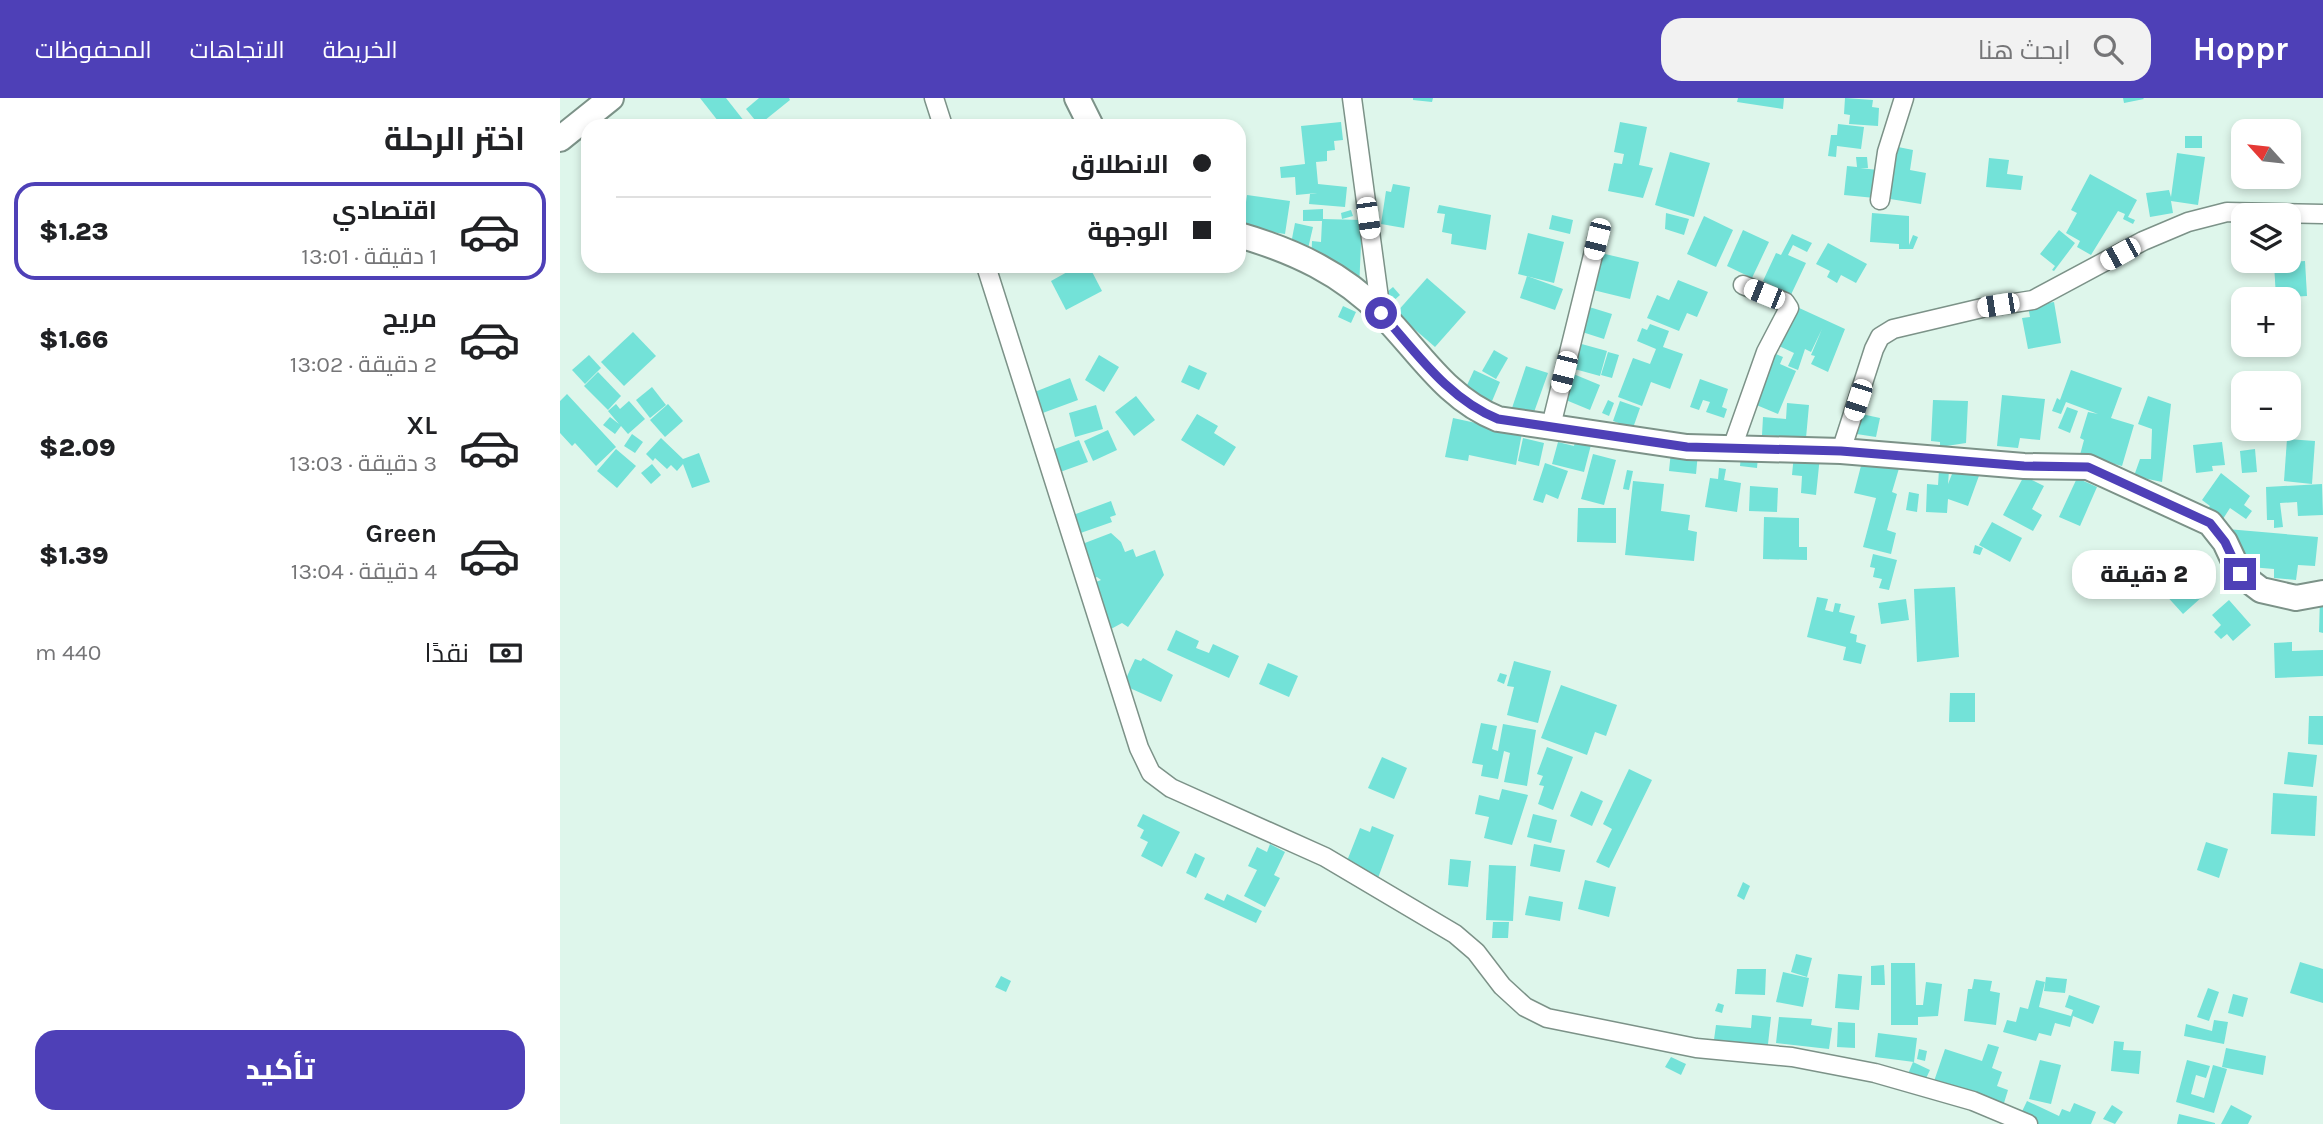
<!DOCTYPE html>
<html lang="ar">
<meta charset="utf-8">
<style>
body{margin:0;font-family:Karla,Cairo,sans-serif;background:#f2f2f2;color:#202124;direction:rtl;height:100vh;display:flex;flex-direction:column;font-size:26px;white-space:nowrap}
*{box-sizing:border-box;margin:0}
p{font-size:23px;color:#757577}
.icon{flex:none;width:38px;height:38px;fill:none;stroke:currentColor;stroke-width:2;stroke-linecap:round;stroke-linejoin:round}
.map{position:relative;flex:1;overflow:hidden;direction:ltr}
.drawer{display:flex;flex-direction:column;background:#fff;width:560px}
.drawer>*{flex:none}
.hud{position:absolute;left:21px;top:21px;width:665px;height:154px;border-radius:21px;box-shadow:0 4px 10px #0003;direction:rtl;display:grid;align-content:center;height:154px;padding:0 35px;background:#fff}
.needle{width:46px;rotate:297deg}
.buttons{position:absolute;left:1671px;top:21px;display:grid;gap:14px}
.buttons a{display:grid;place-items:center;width:70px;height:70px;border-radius:14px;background:#fff;box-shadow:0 4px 10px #0003;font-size:35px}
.end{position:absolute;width:32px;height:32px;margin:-16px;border:9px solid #4e40b7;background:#fff;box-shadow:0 0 0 4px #fff}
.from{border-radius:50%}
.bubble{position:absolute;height:49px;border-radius:21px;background:#fff;box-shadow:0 4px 10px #0003;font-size:23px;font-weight:800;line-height:49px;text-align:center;direction:rtl}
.car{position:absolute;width:21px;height:42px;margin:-21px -10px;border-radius:9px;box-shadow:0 0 5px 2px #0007;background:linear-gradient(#fff 24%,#345 0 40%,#fff 0 76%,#345 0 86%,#fff 0)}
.hud b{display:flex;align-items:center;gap:24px;height:66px;font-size:26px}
.hud b+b{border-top:2px solid #e0e0e0}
.hud i{width:18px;height:18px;background:#202124}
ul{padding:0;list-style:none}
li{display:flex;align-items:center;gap:21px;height:98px;margin:0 14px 10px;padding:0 21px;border:4px solid transparent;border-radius:21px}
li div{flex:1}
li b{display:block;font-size:26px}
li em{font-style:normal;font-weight:800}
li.on{border-color:#4e40b7}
li>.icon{width:63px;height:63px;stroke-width:1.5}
h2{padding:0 35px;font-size:32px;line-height:84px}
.pay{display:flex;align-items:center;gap:18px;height:77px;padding:0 35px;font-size:26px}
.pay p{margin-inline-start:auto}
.button{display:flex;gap:14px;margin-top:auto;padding:14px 35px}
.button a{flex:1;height:80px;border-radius:21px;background:#4e40b7;color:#fff;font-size:28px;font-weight:800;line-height:80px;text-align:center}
header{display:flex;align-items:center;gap:42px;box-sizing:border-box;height:98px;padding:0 35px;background:#4e40b7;color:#fff}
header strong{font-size:33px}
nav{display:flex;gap:38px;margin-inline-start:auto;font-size:24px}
.search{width:490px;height:63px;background:#f2f2f2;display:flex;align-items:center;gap:18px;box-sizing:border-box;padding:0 24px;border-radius:21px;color:#757577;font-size:26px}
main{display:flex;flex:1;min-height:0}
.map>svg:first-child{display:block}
.building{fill:#73e2d8}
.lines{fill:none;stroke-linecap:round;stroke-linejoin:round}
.street-casing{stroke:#7c9288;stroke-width:21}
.secondary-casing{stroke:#7c9288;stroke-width:28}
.street{stroke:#fff;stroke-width:18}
.secondary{stroke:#fff;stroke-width:24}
.route{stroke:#4e40b7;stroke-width:9}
</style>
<header>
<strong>Hoppr</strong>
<div class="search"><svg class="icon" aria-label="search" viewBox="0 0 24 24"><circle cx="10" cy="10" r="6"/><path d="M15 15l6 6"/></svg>ابحث هنا</div>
<nav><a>الخريطة</a><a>الاتجاهات</a><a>المحفوظات</a></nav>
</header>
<main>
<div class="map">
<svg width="1763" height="1026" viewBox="0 0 1763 1026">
<rect width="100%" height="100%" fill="#def6eb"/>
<!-- building -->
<g class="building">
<path d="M140,0H166L188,28H162Z"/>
<path d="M199,0H229L230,2L199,27L186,11Z"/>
<path d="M853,0H873L872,4L853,2Z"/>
<path d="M1178,0H1224L1223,11L1177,4Z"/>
<path d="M1285,0L1313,2L1312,9L1319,10L1318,28L1289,26L1290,17L1284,16Z"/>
<path d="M1563,0H1583L1584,1L1564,5Z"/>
<path d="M781,24L783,42L774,43L775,52L767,53V63L756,64L758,86L787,89L785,109L749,106L750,96L757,95L736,97L735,79L721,80L720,69L745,66L741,28Z"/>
<path d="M1060,24L1087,29L1079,67L1093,70L1083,100L1048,93L1054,65L1062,66L1064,56L1054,54Z"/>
<path d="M1278,26L1304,29L1301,51L1277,48L1276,59L1268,58L1271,37H1277Z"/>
<rect x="1625" y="38" width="17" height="12"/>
<path d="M1333,48L1353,52L1350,72L1366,75L1361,106L1324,100Z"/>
<path d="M1110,54L1150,65L1134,119L1095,107Z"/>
<path d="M1617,55L1645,59L1638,107L1611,103L1613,115L1590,119L1586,95L1609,92L1611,99Z"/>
<path d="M1296,59H1307L1308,70H1300L1318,72L1315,100L1284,97L1287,68L1297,69Z"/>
<path d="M1429,60L1449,62L1447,76L1463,78L1461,92L1426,89Z"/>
<path d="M1530,76L1577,102L1568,119L1575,122L1573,126L1563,121L1565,116L1558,113L1531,157L1517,149L1520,143L1506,135L1517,115L1511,112Z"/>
<path d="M833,86L850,89L844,130L821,126L826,93L831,94Z"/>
<path d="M687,97L730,103L725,136L679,129V117L684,118Z"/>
<path d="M879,107L931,117L926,152L891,146L892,136L882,134L885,116L877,115Z"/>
<path d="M763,111V121L802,122L799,192L751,170L752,143L761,144L762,123H743V112Z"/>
<path d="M791,112L793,118L782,121L781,115Z"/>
<path d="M1106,115L1129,121L1124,137L1105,131Z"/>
<path d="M1312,115L1349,118V147L1353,137L1358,139L1353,151H1339V146L1310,144Z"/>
<path d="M992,117L1013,122L1010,136L989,131Z"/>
<path d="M1144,118L1173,132L1156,169L1127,156Z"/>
<path d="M1729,118H1732L1733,142H1729Z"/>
<path d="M1671,121H1684V147H1672Z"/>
<path d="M735,125L753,129L747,155L730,151Z"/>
<path d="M1183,132L1209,144L1192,180L1167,168Z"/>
<path d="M1499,132L1515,145L1494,173L1492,172L1495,168L1480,156Z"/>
<path d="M968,135L1004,144L994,185L958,176Z"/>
<path d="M1232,136L1252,145L1247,154L1233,147L1228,157L1246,165L1228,203L1214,196L1217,190L1203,183L1216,155L1221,157Z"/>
<path d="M1268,145L1307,166L1296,185L1281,177L1277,185L1267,179L1270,173L1256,166Z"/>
<path d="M1041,155L1079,164L1070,201L1033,192Z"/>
<path d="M1745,163L1747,198L1716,200L1714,165Z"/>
<path d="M518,168H529L542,193L506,212L491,183Z"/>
<path d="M967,178L1003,191L995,212L960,200Z"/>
<path d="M867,180L906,214L875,249L836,215Z"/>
<path d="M1118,182L1148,194L1137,219L1127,215L1119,233L1087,220L1097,197L1109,202Z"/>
<path d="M833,189L840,197L830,206L822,198Z"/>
<path d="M1494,204L1501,245L1468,251L1462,220L1470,219L1468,208Z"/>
<path d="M783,208L796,214L791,225L778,219Z"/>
<path d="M1026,208L1052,216L1044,241L1019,233Z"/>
<path d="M1237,209L1285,231L1268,274L1251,266L1255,258L1251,257L1262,231L1251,254L1245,251L1238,272L1228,268L1234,255L1219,248Z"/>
<path d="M1090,226L1109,233L1103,249L1123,256L1110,291L1091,284L1082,308L1058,299L1073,260L1090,266L1096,251L1077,243L1082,230L1087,232Z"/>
<path d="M73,234L96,258L64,288L41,264Z"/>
<path d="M1007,242L1047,253L1040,278L1000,267Z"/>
<path d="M1204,251L1223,259L1220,266L1236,273L1218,316L1182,301Z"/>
<path d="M934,252L948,260L936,281L922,273Z"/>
<path d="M1048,254L1059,257L1052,280L1041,277Z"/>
<path d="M29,257L41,270L25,286L12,272Z"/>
<path d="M539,257L559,269L544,294L525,282Z"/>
<path d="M629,267L647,275L639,292L621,284Z"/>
<path d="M966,268L988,275L973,317L952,310Z"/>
<path d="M914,272L940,284L930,308L903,296Z"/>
<path d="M1511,272L1562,290L1551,320L1574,327L1562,368L1520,357L1524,342L1520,340L1528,314L1538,316L1506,304L1501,316L1492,313L1497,300L1500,302Z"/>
<path d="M38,274L61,298L48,312L24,288Z"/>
<path d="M1011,275L1040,287L1030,312L1001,300Z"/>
<path d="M510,280L518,302L480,316L472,295Z"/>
<path d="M1140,281L1168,291L1162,309L1167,311L1164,320L1146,314L1150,304L1143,302L1139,312L1130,309Z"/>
<path d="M92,289L106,307L90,320L76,302Z"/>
<path d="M7,296L56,349L36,368L15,345L12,348L0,335V303Z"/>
<path d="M1442,297L1485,301L1480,342L1460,340L1458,350L1437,348Z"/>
<path d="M576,298L595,322L574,338L555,314Z"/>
<path d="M1588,298L1611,306L1602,384L1574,378L1580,361H1591L1592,331L1578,326Z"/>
<path d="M1048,302L1054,305L1049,318L1042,315Z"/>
<path d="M1373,302L1408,303L1406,345L1380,349V344L1371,343Z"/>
<path d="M69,303L85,321L68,336L61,328L55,336L43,327L50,319L59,326L48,313L56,306L60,311Z"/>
<path d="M1060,303L1080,310L1073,330L1053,323Z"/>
<path d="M1227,305L1249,307L1246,340L1202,337L1203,319L1226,321Z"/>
<path d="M108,306L123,323L105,339L90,322Z"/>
<path d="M536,307L543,331L515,339L509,315Z"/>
<path d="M1507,309L1518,313L1510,335L1498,330Z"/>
<path d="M1297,315L1320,320L1316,339L1290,335Z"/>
<path d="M637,316L658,328L654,335L676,349L664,368L621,342Z"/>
<path d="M893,320L962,335L956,367L909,357L908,363L885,359Z"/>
<path d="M1710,331H1720L1721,336L1710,337Z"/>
<path d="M548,332L557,352L533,363L524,343Z"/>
<path d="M72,336L83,344L75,355L64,348Z"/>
<path d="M1016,339L1032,343L1024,374L992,366L998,344L1014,348Z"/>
<path d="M101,340L123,361L139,355L150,384L132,390L123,366L117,373L111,367L107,371L95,360L93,363L86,356Z"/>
<path d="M963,340L984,345L979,368L958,363Z"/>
<path d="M1727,341L1755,343L1752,386L1724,383Z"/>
<path d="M519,342L528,364L489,378L481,356Z"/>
<path d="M1662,344L1665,367L1652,368L1653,373L1636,375L1633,347Z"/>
<path d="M56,351L76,368L57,390L37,373Z"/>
<path d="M1695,351L1697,374L1682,375L1680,353Z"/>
<path d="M1111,353L1138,355L1136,376L1109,373Z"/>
<path d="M1033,356L1056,362L1044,407L1021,401Z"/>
<path d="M1234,356L1260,358L1256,397L1241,395L1242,378L1232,377Z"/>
<path d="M1181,357L1198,359L1197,370L1180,368Z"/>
<path d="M1303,360L1340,367L1332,394L1337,396L1327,432L1336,435L1331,456L1303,449L1316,400L1294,395Z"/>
<path d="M985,365L1008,373L998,401L986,396L983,405L973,402Z"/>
<path d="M92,366L101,377L91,386L81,375Z"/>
<path d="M1396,366L1420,375L1408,408L1388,401L1387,415L1366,414L1367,386L1378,387L1379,372L1389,373L1388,386Z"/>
<path d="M1159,370L1166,371L1164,382L1181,385L1177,414L1145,409L1150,380L1158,381Z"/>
<path d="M1067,372L1073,373L1069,392L1063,391Z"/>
<path d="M1661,375L1690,398L1684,407L1692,413L1686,421L1670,410L1661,424L1646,413L1650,408L1642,402Z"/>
<path d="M1464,378L1484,388L1472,411L1482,417L1473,433L1443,417Z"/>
<path d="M1517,380L1537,389L1520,428L1499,419Z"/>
<path d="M1073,383L1104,386L1101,413L1130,417L1128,432L1137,434L1134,463L1065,457Z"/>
<path d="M1762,386L1763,417L1738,418L1737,404L1720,405L1723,429L1714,430V422H1707L1706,389Z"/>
<path d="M1190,388L1218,390L1217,414L1189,413Z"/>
<path d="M1349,394L1359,396L1357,414L1346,412Z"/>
<path d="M551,403L556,417L550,419L552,424L512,438L505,420Z"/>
<path d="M1018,410H1056V445L1017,444Z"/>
<path d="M1204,419L1239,420V449H1247V462L1203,461Z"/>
<path d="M1432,424L1462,440L1450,464L1419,447Z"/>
<path d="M1667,431L1758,439L1755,468L1738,467L1736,482L1714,480V471L1678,468Z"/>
<path d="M551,435L561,444L565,454L573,451L576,459L595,452L604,477L568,529L562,525L540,537L523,489L541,482L537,479L529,482L517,448Z"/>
<path d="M1415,447L1423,450L1420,457L1413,455Z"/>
<path d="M1313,456L1337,462L1329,492L1319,490L1322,481L1313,479L1315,470L1310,469Z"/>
<path d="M1633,469L1652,490L1623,516L1604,495Z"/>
<path d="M1395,489L1399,559L1357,564L1354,491Z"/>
<path d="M1257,499L1268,501L1265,512L1273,514L1275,505L1281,506L1279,514L1295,518L1290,535L1297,537L1296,544L1306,547L1301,566L1283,562L1286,549L1247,539Z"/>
<path d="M1760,499H1763V535L1759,534Z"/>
<path d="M1346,501L1349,522L1321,526L1318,505Z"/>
<path d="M1669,502L1691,527L1673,543L1667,536L1661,541L1654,534L1661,527L1652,517Z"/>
<path d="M616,532L639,543L636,550L649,555L653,546L679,558L669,580L607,552Z"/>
<path d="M1732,544V553L1763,552V578L1715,580L1714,545Z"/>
<path d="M583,560L613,577L601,604L563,587L575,561L581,563Z"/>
<path d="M954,563L991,573L978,625L947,617L954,589L947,588Z"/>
<path d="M708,565L738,578L729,599L699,586Z"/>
<path d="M940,575L947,577L944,586L937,583Z"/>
<path d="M1001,587L1057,607L1046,638L1035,634L1027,657L981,640Z"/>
<path d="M1390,595H1415V624H1389Z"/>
<path d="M1749,618H1763V647L1748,646Z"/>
<path d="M921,625L937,628L932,651L938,653L943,626L976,632L967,688L944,684L950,655L944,653L938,681L921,678L923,667L912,665Z"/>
<path d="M987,649L1013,659L993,712L978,706L984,688L979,687L983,678L977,676Z"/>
<path d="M1728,654L1757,657L1753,689L1724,686Z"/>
<path d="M822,659L847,670L834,701L808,690Z"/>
<path d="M1069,671L1092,682L1049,770L1036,764L1052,731L1043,726Z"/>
<path d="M942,691L968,697L952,747L924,740L929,719L915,716L919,697L939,702Z"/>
<path d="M1021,693L1043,703L1032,728L1010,718Z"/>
<path d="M1713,695L1757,698L1755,738L1711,736Z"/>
<path d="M583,716L620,734L602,769L581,758L588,744L580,740L584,732L577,728Z"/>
<path d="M973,716L997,722L991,745L967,739Z"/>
<path d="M812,728L834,737L818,780L785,768L800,730L810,734Z"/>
<path d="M1646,744L1668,751L1659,780L1637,772Z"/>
<path d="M710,746L725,754L714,777L720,780L705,809L684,798L697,772L688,768L697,749L707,754Z"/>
<path d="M974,746L1005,752L1000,774L970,768Z"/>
<path d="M635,755L645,760L636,780L626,775Z"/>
<path d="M890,761L911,763L908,789L888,787Z"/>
<path d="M929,767L956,768L953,823L926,822Z"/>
<path d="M1025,782L1056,789L1049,819L1018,811Z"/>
<path d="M1183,784L1190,788L1184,802L1177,798Z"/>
<path d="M647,795L664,803L667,796L702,813L696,825L644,801Z"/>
<path d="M969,798L1003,804L1000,823L965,817Z"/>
<path d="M933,824H949L948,840H932Z"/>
<path d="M1236,856L1252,860L1247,879L1231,874Z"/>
<path d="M1740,864L1763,871V905L1730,895Z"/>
<path d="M1331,865H1355L1356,907H1363L1366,884L1382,886L1378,918L1358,919V927H1331Z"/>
<path d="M1324,867L1325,887H1311V868Z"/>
<path d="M1177,871H1206L1205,897L1175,896Z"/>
<path d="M1223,874L1249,880L1243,909L1216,904Z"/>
<path d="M1278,876L1302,878L1299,912L1275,910Z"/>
<path d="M441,878L451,883L446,894L435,889Z"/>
<path d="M1486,879L1507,881L1505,895L1484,893Z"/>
<path d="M1414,881L1432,883L1430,893L1440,895L1436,927L1404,923L1408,891H1412Z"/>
<path d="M1476,882L1485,884L1479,909L1511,918L1513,912L1505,909L1509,897L1540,908L1533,926L1513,918L1510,929L1495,925L1491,938L1479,935L1476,943L1443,934L1447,922L1456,924L1460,909L1468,911Z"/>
<path d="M1648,890L1659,894L1649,923L1637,919Z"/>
<path d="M1673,896L1688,900L1683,919L1668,915Z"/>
<path d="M1158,905L1164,907L1162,915L1155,913Z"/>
<path d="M1192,917L1211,919L1207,955L1153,949L1156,927L1191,930Z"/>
<path d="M1219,919L1252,921L1251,927L1272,930L1269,951L1216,945Z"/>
<path d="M1654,922L1668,924L1664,946L1624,938L1626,926L1652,933Z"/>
<path d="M1278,924L1295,925V950L1277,949Z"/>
<path d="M1318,935L1357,940L1354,964L1315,959Z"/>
<path d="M1554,943L1564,944L1563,952L1581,953L1579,976L1551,973Z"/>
<path d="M1428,946L1439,949L1432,970L1442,974L1437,988L1448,992L1440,1018L1370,995L1385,951L1422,963Z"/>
<path d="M1666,950L1706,958L1703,977L1662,969Z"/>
<path d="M1359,951L1367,953L1365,963L1357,961Z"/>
<path d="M1111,959L1126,966L1121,977L1105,969Z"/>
<path d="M1480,962L1501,967L1491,1006L1469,1001Z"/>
<path d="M1627,962L1650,968L1646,980L1636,977L1631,996L1644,1000L1653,967L1667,971L1654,1015L1616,1004Z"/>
<path d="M1353,964L1370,972L1359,995L1343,988Z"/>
<path d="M1467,1003L1499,1018L1502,1011L1510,1014L1514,1005L1536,1014L1531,1026H1456Z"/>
<path d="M1552,1007L1563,1014L1555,1026L1543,1021Z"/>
<path d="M1671,1007L1692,1018L1688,1026H1661Z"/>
<path d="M1619,1016L1655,1025V1026H1617Z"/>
</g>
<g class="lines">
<defs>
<g id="street">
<path d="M374,0L383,28"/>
<path d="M792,0L821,215"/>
<path d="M1320,102L1327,54L1344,0"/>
<path d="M426,168L579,650L591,675L611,690L765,759L895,836L916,854L942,888L965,909L987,920L1136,950L1232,959L1315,975L1413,1003L1468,1026"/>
<path d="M991,328L1037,141"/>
<path d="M1172,350L1206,254L1229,210L1225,204L1183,187"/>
<path d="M1281,353L1314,251L1320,239L1333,231L1422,210L1473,202L1583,143L1628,124L1667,114L1763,116"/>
</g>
<g id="secondary">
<path d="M517,0L531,28"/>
<path d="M0,41L51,0"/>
<path d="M679,137C734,153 782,175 823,217C860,255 887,301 938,321L1127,349L1281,353L1464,368L1528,369L1650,425L1665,444L1680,476L1701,492L1736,500L1763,495"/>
</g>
</defs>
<!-- street casing -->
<use href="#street" class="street-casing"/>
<!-- secondary casing -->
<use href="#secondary" class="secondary-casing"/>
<!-- street -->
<use href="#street" class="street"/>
<!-- secondary -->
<use href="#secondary" class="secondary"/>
</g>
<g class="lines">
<!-- route -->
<path class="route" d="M821,215C856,254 888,301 938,321L1127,349L1281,353L1464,368L1528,369L1650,425L1665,444L1680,476"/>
</g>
</svg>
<div class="buttons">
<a><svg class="needle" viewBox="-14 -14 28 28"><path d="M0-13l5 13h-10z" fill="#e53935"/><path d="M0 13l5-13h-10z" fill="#757577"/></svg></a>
<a><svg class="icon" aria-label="layers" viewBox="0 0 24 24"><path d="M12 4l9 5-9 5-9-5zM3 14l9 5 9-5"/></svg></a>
<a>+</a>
<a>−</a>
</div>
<i class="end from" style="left:821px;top:215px"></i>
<i class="end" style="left:1680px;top:476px"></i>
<div class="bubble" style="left:1512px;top:452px;width:144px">2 دقيقة</div>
<i class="car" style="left:808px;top:120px;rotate:172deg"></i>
<i class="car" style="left:1037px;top:141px;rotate:194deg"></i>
<i class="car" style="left:1560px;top:156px;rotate:241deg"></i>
<i class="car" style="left:1204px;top:196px;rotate:292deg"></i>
<i class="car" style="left:1438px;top:207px;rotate:261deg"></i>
<i class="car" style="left:1004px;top:274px;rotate:194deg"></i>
<i class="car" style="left:1298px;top:302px;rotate:198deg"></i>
<div class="hud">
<b><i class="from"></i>الانطلاق</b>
<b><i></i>الوجهة</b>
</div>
</div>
<section class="drawer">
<h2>اختر الرحلة</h2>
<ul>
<li class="on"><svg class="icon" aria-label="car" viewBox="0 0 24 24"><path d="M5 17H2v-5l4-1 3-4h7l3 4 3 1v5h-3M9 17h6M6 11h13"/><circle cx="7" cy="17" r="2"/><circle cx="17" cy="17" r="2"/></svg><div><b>اقتصادي</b><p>1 دقيقة · 13:01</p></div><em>$1.23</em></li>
<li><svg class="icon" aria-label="car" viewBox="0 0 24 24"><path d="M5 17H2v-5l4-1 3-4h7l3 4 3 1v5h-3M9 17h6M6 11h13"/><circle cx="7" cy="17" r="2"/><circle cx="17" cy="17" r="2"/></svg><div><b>مريح</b><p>2 دقيقة · 13:02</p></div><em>$1.66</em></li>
<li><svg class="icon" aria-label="car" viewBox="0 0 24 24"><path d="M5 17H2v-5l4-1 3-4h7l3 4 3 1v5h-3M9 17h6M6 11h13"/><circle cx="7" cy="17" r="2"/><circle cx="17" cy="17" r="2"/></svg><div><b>XL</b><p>3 دقيقة · 13:03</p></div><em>$2.09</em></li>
<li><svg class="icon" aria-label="car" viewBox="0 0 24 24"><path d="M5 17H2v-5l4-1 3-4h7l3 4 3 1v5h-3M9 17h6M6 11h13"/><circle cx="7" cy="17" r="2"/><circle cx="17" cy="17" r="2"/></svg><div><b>Green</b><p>4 دقيقة · 13:04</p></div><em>$1.39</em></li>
</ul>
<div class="pay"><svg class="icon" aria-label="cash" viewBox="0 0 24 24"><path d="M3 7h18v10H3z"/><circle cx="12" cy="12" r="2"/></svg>نقدًا<p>440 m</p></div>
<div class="button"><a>تأكيد</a></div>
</section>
</main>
